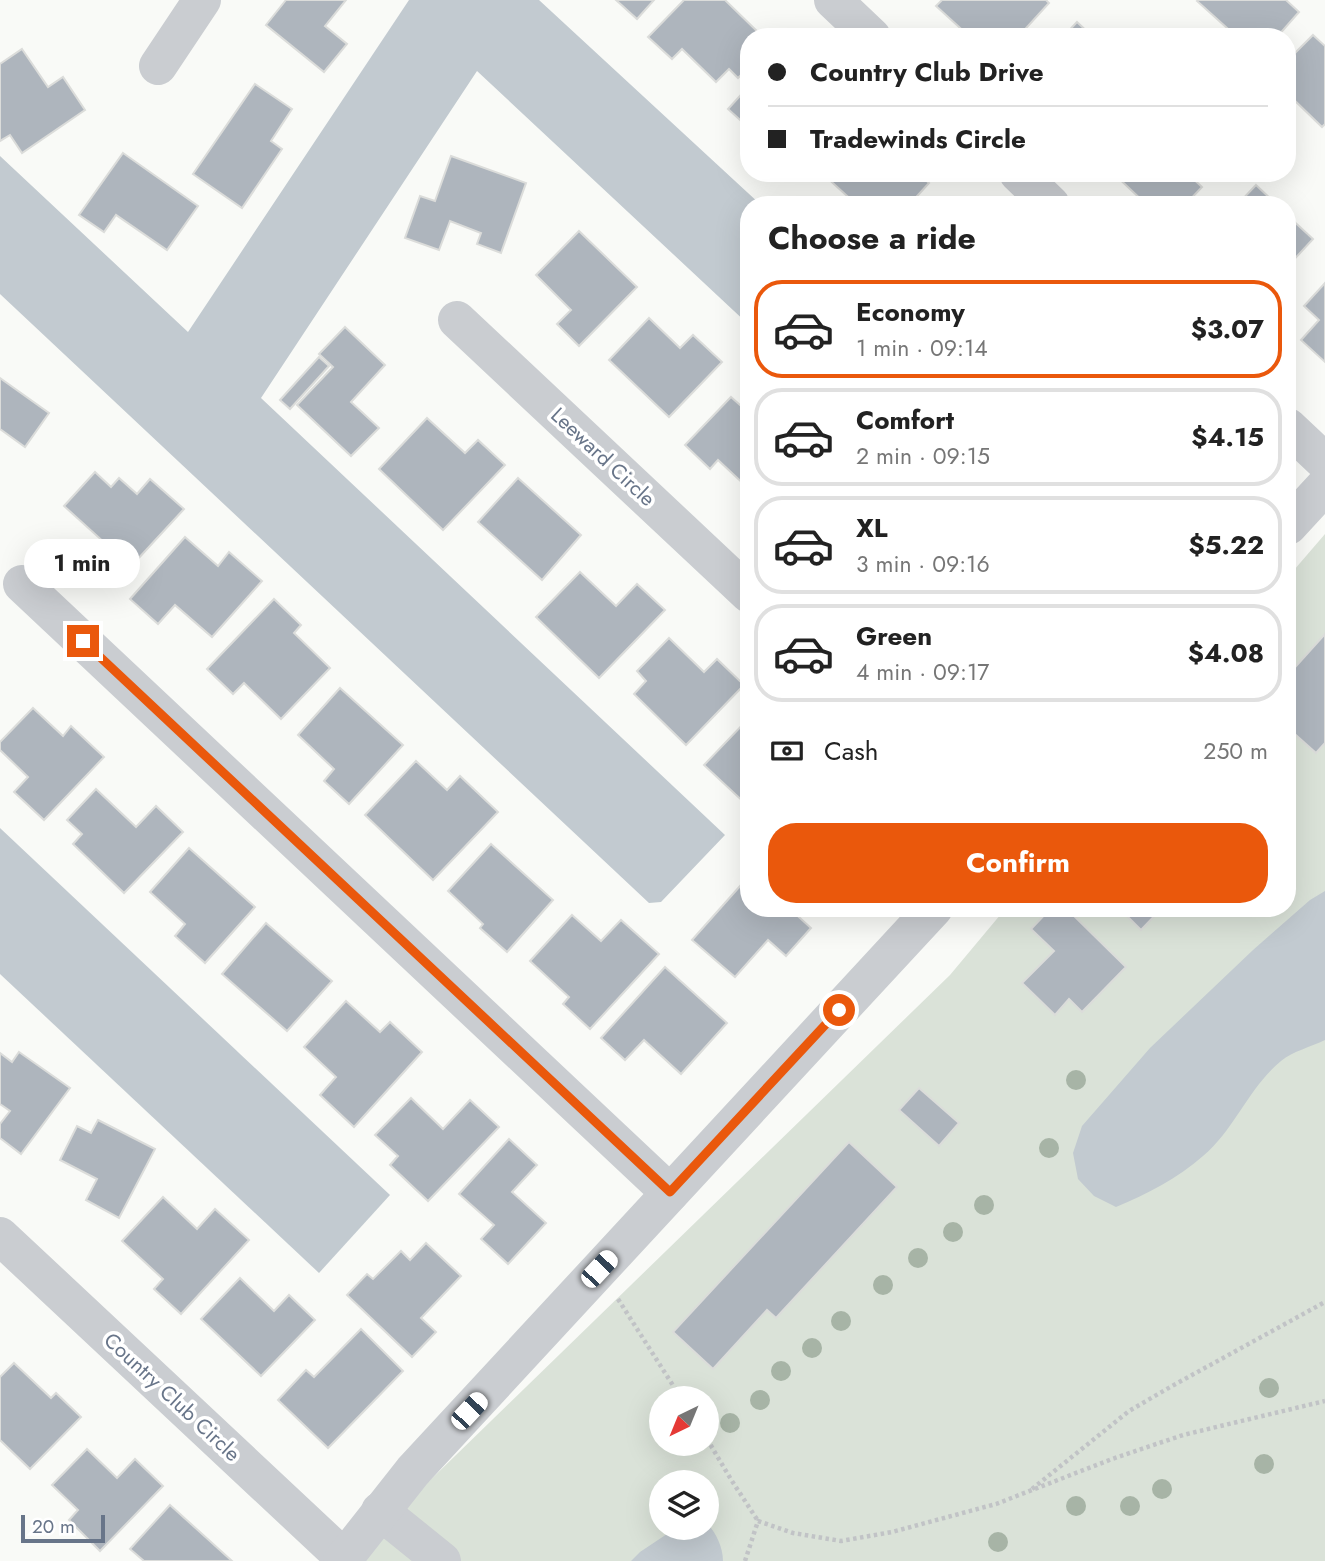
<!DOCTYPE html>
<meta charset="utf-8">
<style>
body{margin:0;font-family:Jost,sans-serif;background:#f6f6f6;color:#222;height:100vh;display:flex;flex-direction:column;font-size:26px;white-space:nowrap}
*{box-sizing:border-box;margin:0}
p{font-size:23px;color:#767676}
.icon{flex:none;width:38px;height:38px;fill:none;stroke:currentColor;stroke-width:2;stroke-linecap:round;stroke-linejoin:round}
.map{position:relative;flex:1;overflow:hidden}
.sheet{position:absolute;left:740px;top:196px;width:556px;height:721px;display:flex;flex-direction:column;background:#fff;border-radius:28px;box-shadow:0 7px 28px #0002}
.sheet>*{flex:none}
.guide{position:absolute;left:740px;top:28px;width:556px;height:154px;border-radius:28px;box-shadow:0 7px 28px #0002;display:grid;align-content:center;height:154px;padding:0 28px;background:#fff}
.needle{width:46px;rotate:223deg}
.controls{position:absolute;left:649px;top:1386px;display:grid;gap:14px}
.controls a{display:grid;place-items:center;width:70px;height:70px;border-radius:50%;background:#fff;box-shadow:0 7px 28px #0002;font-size:35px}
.scale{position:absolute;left:21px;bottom:18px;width:84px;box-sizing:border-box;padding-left:7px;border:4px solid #687589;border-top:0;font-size:19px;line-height:24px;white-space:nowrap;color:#687589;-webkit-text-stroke:5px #fff;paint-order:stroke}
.end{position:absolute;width:32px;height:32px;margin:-16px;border:9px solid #ea580c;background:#fff;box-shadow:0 0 0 4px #fff}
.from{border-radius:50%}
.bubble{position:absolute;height:49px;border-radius:24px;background:#fff;box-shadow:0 7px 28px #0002;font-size:23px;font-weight:700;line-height:49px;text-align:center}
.car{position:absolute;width:21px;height:42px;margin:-21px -10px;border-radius:9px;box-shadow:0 0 5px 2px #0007;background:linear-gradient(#fff 24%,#345 0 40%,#fff 0 76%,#345 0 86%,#fff 0)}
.guide b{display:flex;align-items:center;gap:24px;height:66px;font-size:26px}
.guide b+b{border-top:2px solid #e0e0e0}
.guide i{width:18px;height:18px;background:#222}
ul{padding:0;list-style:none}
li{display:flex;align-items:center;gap:21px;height:98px;margin:0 14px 10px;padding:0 14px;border:4px solid #e0e0e0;border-radius:28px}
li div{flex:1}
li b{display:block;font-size:26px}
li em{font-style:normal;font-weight:700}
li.on{border-color:#ea580c}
li>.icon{width:63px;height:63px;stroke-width:1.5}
h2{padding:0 28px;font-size:32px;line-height:84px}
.pay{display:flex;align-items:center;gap:18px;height:77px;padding:0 28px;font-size:26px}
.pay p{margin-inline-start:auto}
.button{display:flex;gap:14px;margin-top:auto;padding:14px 28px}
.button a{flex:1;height:80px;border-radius:28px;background:#ea580c;color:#fff;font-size:28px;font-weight:700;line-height:80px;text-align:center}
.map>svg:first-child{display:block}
.green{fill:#dae2d8;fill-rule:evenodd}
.water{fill:#c2cad0}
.building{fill:#aeb5bd;stroke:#dbdcda;stroke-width:2}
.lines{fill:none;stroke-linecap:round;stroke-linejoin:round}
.path{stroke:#c1c3c6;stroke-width:4.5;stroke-dasharray:3.5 3.5;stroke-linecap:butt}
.minor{stroke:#cacdd1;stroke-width:38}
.tree{fill:#a7b4a6}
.route{stroke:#ea580c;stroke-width:9}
.labels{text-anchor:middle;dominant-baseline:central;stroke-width:7;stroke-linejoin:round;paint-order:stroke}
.street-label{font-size:21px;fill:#687589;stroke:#fff}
</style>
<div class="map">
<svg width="1325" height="1561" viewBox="0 0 1325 1561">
<rect width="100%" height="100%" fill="#f9faf7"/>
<!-- green -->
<path class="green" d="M1325,534V1561H347L950,975L1006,908H1288V577ZM662,1398H707V1444H662ZM662,1482H707V1528H662Z"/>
<!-- water -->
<g class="water">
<path d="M409,0H539L761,205H749V325L477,71L261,398L725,835L661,902L649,903L0,294V156L188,332Z"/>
<path d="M0,828L390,1195L319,1273L0,974Z"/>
<path d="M1325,891V1040C1311,1047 1293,1051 1281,1061C1249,1087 1235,1129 1203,1156C1178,1178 1147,1194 1116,1207L1094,1196L1078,1179L1073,1153L1082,1126L1150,1048L1253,950L1310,900Z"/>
<path d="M707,1523C716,1533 723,1547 723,1561H631L640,1552L676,1528H707Z"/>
</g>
<!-- building -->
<g class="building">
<path d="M286,0H346L325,26L347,44L324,72L266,25Z"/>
<path d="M616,0H654L637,19Z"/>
<path d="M684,0H725L763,37H749V67L738,78L729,69L716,82L682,49L672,59L648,37Z"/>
<path d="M942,0H1046L1049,3L1018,37H970L936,6Z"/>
<path d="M1198,0H1286L1299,12L1277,37H1237L1197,1Z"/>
<path d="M1077,22L1093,37H1063Z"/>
<path d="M1313,35L1325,46V124L1322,127L1288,94V60Z"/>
<path d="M22,49L48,87L63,77L85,110L22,153L10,135L0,141V64Z"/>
<path d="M255,84L292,109L271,141L282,149L242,208L193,174Z"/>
<path d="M749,86V128L728,109Z"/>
<path d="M123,153L198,206L167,250L116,215L104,232L79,215Z"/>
<path d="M451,156L526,183L501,253L477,244L481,233L450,221L439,250L405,238L420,196L435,201Z"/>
<path d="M826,173H918L929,183L909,205H857L824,175Z"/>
<path d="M1113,173H1187L1202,187L1185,205H1147Z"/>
<path d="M1256,185L1277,205H1237Z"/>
<path d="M1288,216L1313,239L1288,266Z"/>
<path d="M579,231L637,287L579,346L557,324L571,310L536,275Z"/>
<path d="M1325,283V362L1301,340L1319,320L1304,306Z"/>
<path d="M649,318L680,348L693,335L722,362L669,417L609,360Z"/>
<path d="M345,327L385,365L351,402L379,428L351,456L297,405L333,367L319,354Z"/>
<path d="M319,357L329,366L290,409L280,400Z"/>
<path d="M0,378L49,413L25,447L0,429Z"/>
<path d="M731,397L749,413V489L718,460L710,469L685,445Z"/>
<path d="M427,418L465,453L478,440L505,465L443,530L379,469Z"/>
<path d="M95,472L111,487L119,478L137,494L150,479L184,509L123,575L98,552L105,543L64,506Z"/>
<path d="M518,478L581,535L542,580L478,522Z"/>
<path d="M185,537L218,566L229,552L262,581L212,637L175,605L158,624L130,599Z"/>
<path d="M580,572L616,606L637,584L665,610L599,678L536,617Z"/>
<path d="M274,599L301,625L294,633L330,668L281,719L244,683L233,694L207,669Z"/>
<path d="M1325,634V743L1316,753L1288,728V675Z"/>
<path d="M669,638L704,672L717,659L744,685L686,745L634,694L646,681L637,671Z"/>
<path d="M340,688L403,745L349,804L324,781L334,769L298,735Z"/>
<path d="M33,708L63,736L71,726L104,757L44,820L14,792L28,777L0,750V742Z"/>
<path d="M749,718V807L704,765Z"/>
<path d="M416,761L447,790L460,776L498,812L433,880L365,815Z"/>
<path d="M96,789L136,827L156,806L183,832L124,893L73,844L82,834L67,820Z"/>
<path d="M491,844L553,900L507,952L480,928L483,924L448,891Z"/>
<path d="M189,848L255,907L205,963L175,936L185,924L150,892Z"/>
<path d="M749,876V908H789L811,928L786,956L768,940L735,977L692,940Z"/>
<path d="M1051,908H1066L1126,967L1082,1012L1069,999L1055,1015L1022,983L1054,951L1031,929Z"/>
<path d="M1119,908H1162L1141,930Z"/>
<path d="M572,915L601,941L621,920L659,954L590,1029L563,1004L569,997L530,961Z"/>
<path d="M266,923L332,981L287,1031L222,974Z"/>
<path d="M665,967L727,1023L681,1074L644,1040L625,1060L601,1038Z"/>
<path d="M346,1001L380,1032L390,1022L422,1052L354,1127L320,1095L336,1077L304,1047Z"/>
<path d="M19,1052L70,1088L21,1154L0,1138V1124L10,1111L0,1104V1053L12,1062Z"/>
<path d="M919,1088L959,1123L939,1146L899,1110Z"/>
<path d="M411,1098L443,1129L470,1100L499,1127L428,1201L390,1165L398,1156L375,1135Z"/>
<path d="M98,1120L155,1149L119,1218L86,1200L97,1179L60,1160L77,1126L91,1133Z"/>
<path d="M509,1139L537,1165L512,1192L546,1223L508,1264L481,1239L494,1225L459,1194Z"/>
<path d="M849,1142L897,1187L776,1318L767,1310L713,1369L673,1332Z"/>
<path d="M163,1197L197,1229L215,1209L249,1240L181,1314L154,1289L163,1279L122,1241Z"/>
<path d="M426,1243L461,1276L421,1318L436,1332L412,1357L347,1295L367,1274L373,1279L401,1251L410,1260Z"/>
<path d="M240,1278L274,1311L289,1295L315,1320L261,1376L201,1319Z"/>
<path d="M361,1329L403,1371L328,1448L278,1400L306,1370L314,1377Z"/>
<path d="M14,1363L51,1398L56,1393L81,1417L30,1469L0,1440V1377Z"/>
<path d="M87,1449L117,1478L135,1459L163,1486L100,1551L69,1520L78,1510L52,1485Z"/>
<path d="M170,1505L232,1561H144L130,1549Z"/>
</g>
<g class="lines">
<!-- path -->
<g class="path">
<path d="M618,1299L681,1398"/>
<path d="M707,1439L732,1481L758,1521"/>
<path d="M1032,1489L1129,1411L1172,1386L1325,1302"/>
<path d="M745,1561L758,1521L793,1533L841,1541L892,1532L996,1504L1112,1459L1183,1435L1325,1401"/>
</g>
<!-- minor -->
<g class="minor">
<path d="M833,0L872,37"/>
<path d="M158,66L202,0"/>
<path d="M1018,173L1051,205"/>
<path d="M457,320L749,594"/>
<path d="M1288,427L1325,462"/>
<path d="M1288,526L1325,486"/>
<path d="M22,584L670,1193"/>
<path d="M0,1236L344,1558"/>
<path d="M380,1511L442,1561"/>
<path d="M342,1561L413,1471L934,908"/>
</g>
</g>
<!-- trees -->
<g class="tree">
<circle cx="1076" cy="1080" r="10"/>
<circle cx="1049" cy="1148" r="10"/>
<circle cx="984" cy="1205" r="10"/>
<circle cx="953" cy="1232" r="10"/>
<circle cx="918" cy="1258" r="10"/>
<circle cx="883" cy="1285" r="10"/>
<circle cx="841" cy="1321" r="10"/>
<circle cx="812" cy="1348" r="10"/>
<circle cx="781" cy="1371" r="10"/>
<circle cx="1269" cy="1388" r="10"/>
<circle cx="760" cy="1400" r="10"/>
<circle cx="730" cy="1423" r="10"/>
<circle cx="1264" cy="1464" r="10"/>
<circle cx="1162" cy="1489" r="10"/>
<circle cx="1076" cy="1506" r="10"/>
<circle cx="1130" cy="1506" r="10"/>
<circle cx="998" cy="1542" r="10"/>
</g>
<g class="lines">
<!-- route -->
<path class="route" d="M83,641L670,1192L839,1010"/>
</g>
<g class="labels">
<!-- street labels -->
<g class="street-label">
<text transform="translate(603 457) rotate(43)">Leeward Circle</text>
<text transform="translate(172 1397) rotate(43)">Country Club Circle</text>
</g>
</g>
</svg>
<div class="controls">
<a><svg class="needle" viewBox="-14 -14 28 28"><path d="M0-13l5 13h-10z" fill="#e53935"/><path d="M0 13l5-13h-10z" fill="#767676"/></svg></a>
<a><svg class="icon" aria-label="layers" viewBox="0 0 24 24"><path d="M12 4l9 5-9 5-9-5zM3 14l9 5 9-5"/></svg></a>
</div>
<div class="scale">20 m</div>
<i class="end from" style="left:839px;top:1010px"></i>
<i class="end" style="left:83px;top:641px"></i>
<div class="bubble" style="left:24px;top:539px;width:116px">1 min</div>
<i class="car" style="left:599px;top:1269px;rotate:43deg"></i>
<i class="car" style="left:469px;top:1411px;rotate:43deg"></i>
<div class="guide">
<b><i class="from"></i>Country Club Drive</b>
<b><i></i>Tradewinds Circle</b>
</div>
<section class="sheet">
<h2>Choose a ride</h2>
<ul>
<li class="on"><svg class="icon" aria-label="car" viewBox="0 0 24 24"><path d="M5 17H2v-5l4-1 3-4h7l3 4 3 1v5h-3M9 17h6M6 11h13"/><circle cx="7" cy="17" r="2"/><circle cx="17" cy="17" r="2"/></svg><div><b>Economy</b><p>1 min · 09:14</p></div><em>$3.07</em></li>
<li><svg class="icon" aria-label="car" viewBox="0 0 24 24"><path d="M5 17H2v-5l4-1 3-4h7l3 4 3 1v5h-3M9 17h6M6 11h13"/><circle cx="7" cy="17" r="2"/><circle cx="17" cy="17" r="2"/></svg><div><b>Comfort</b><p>2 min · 09:15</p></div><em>$4.15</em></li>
<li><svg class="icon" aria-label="car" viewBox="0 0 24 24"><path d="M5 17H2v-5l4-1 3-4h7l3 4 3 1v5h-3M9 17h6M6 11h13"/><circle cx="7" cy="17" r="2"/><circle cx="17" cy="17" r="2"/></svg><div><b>XL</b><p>3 min · 09:16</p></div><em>$5.22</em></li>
<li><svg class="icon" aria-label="car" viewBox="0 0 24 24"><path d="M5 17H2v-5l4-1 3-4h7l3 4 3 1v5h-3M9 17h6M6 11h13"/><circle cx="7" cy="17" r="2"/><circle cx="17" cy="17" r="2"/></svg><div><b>Green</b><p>4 min · 09:17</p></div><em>$4.08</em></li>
</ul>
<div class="pay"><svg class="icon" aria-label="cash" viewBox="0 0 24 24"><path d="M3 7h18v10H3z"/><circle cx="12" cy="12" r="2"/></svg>Cash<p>250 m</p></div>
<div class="button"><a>Confirm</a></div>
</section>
</div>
